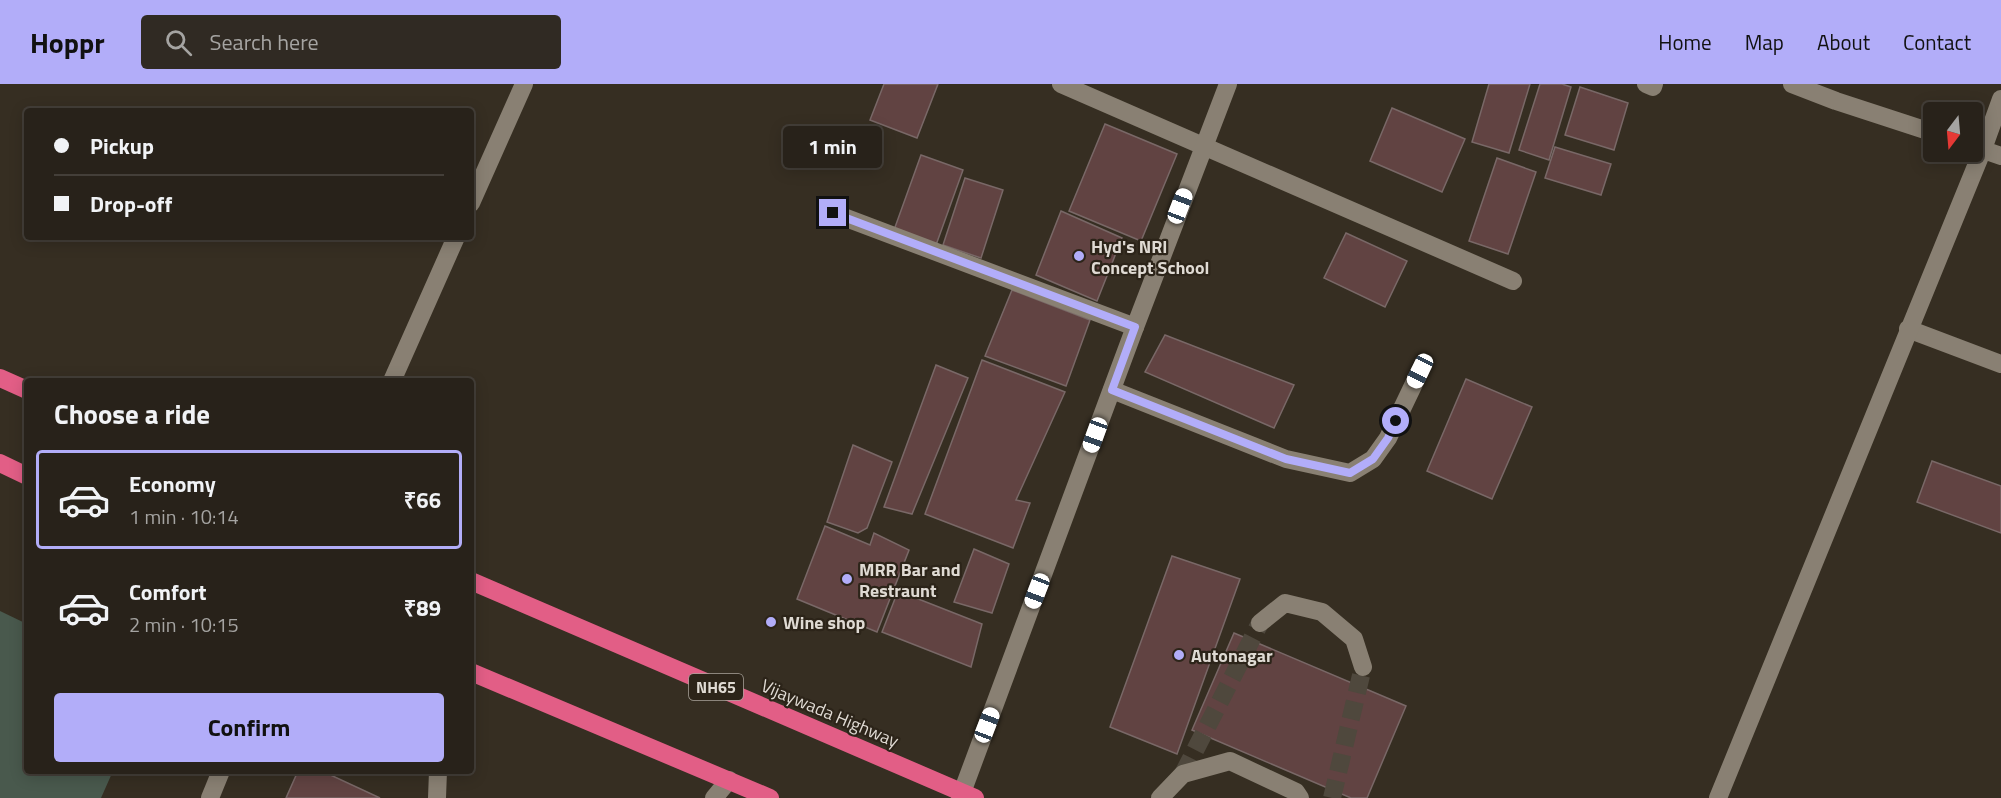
<!DOCTYPE html>
<meta charset="utf-8">
<style>
body{margin:0;font-family:"Titillium Web",sans-serif;background:#302a23;color:#f1f3f6;height:100vh;display:flex;flex-direction:column;font-size:22px;white-space:nowrap}
*{box-sizing:border-box;margin:0}
p{font-size:20px;color:#a5a4a2}
.icon{flex:none;width:33px;height:33px;fill:none;stroke:currentColor;stroke-width:2;stroke-linecap:round;stroke-linejoin:round}
.map{position:relative;flex:1;overflow:hidden}
.panel{position:absolute;left:24px;top:294px;width:450px;height:396px;display:flex;flex-direction:column;background:#28221a;border-radius:6px;box-shadow:0 3px 15px #0003,0 0 0 2px #443f39}
.panel>*{flex:none}
.guide{position:absolute;left:24px;top:24px;width:450px;height:132px;border-radius:6px;box-shadow:0 3px 15px #0003,0 0 0 2px #443f39;display:grid;align-content:center;height:132px;padding:0 30px;background:#28221a}
.needle{width:39px;rotate:196deg}
.fabs{position:absolute;left:1923px;top:18px;display:grid;gap:12px}
.fabs a{display:grid;place-items:center;width:60px;height:60px;border-radius:6px;background:#28221a;box-shadow:0 3px 15px #0003,0 0 0 2px #443f39;font-size:30px}
.end{position:absolute;width:27px;height:27px;margin:-14px;border:8px solid #b2adf9;background:#111;box-shadow:0 0 0 3px #111}
.from{border-radius:50%}
.bubble{position:absolute;height:42px;border-radius:6px;background:#28221a;box-shadow:0 3px 15px #0003,0 0 0 2px #443f39;font-size:20px;font-weight:700;line-height:42px;text-align:center}
.car{position:absolute;width:18px;height:36px;margin:-18px -9px;border-radius:8px;box-shadow:0 0 4px 2px #0007;background:linear-gradient(#fff 24%,#345 0 40%,#fff 0 76%,#345 0 86%,#fff 0)}
.guide b{display:flex;align-items:center;gap:21px;height:57px;font-size:22px}
.guide b+b{border-top:2px solid #443f39}
.guide i{width:15px;height:15px;background:#f1f3f6}
ul{padding:0;list-style:none}
li{display:flex;align-items:center;gap:18px;height:99px;margin:0 12px 9px;padding:0 18px;border:3px solid transparent;border-radius:6px}
li div{flex:1}
li b{display:block;font-size:22px}
li em{font-style:normal;font-weight:700}
li.selected{border-color:#b2adf9}
li>.icon{width:54px;height:54px;stroke-width:1.5}
h2{padding:0 30px;font-size:27px;line-height:72px}
.button{display:flex;gap:12px;margin-top:auto;padding:12px 30px}
.button a{flex:1;height:69px;border-radius:6px;background:#b2adf9;color:#111;font-size:24px;font-weight:700;line-height:69px;text-align:center}
header{display:flex;align-items:center;gap:36px;box-sizing:border-box;height:84px;padding:0 30px;background:#b2adf9;color:#111}
header strong{font-size:28px}
nav{display:flex;gap:33px;margin-inline-start:auto;font-size:21px}
.search{width:420px;height:54px;background:#302a23;display:flex;align-items:center;gap:15px;box-sizing:border-box;padding:0 21px;border-radius:6px;color:#a5a4a2;font-size:22px}
.map>svg:first-child{display:block}
.green{fill:#49594d}
.building{fill:#614342;stroke:#796867;stroke-width:1.5}
.lines{fill:none;stroke-linecap:round;stroke-linejoin:round}
.minor-tunnel{stroke:#4f483d;stroke-width:18;stroke-dasharray:18 9;stroke-linecap:butt}
.minor{stroke:#898073;stroke-width:18}
.highway{stroke:#e25e86;stroke-width:18}
.route{stroke:#b2adf9;stroke-width:8}
.poi-dot{fill:#b2adf9;stroke:#2c2419;stroke-width:2}
.labels{text-anchor:middle;dominant-baseline:central;stroke-width:4.5;stroke-linejoin:round;paint-order:stroke}
.shield{fill:#2c2419;stroke:#a9a39b;stroke-width:1.5}
.shield-label{font-size:16px;font-weight:bold;fill:#dfdad3}
.poi-label{font-size:18px;font-weight:bold;fill:#dfdad3;stroke:#2c2419;text-anchor:start}
.street-label{font-size:18px;fill:#dfdad3;stroke:#2c2419}
</style>
<header>
<strong>Hoppr</strong>
<div class="search"><svg class="icon" aria-label="search" viewBox="0 0 24 24"><circle cx="10" cy="10" r="6"/><path d="M15 15l6 6"/></svg>Search here</div>
<nav><a>Home</a><a>Map</a><a>About</a><a>Contact</a></nav>
</header>
<div class="map">
<svg width="2001" height="714" viewBox="0 0 2001 714">
<rect width="100%" height="100%" fill="#362e22"/>
<!-- green -->
<path class="green" d="M0,527L27,540V687H113L101,714H0Z"/>
<!-- building -->
<g class="building">
<path d="M884,0H938L917,54L870,36Z"/>
<path d="M1489,0H1530L1509,69L1472,58Z"/>
<path d="M1540,0H1562L1571,3L1549,76L1519,66Z"/>
<path d="M1580,3L1628,19L1614,66L1565,51Z"/>
<path d="M1392,24L1465,55L1442,108L1370,77Z"/>
<path d="M1105,40L1177,70L1141,157L1069,127Z"/>
<path d="M1555,63L1611,80L1601,111L1545,94Z"/>
<path d="M921,71L963,86L936,161L894,146Z"/>
<path d="M1497,74L1536,88L1508,170L1469,157Z"/>
<path d="M965,94L1003,106L981,174L943,161Z"/>
<path d="M1061,127L1122,154L1097,217L1036,191Z"/>
<path d="M1346,149L1407,177L1385,223L1324,194Z"/>
<path d="M1012,206L1090,236L1066,302L985,272Z"/>
<path d="M1165,251L1294,301L1274,344L1145,288Z"/>
<path d="M982,276L1065,308L1016,416L1030,419L1013,464L925,430Z"/>
<path d="M936,281L968,294L912,430L884,423Z"/>
<path d="M1466,295L1532,323L1492,415L1427,387Z"/>
<path d="M853,361L892,378L867,444L858,449L827,438Z"/>
<path d="M1932,377L2001,402V449L1917,418Z"/>
<path d="M825,442L870,461L874,449L909,466L877,548L797,515Z"/>
<path d="M974,465L1009,480L992,529L954,518Z"/>
<path d="M1172,472L1240,495L1177,670L1110,643Z"/>
<path d="M898,507L982,540L971,583L882,548Z"/>
<path d="M1234,549L1406,622L1367,714H1351L1192,646Z"/>
<path d="M298,687H322L380,714H286Z"/>
</g>
<g class="lines">
<!-- minor-tunnel -->
<g class="minor-tunnel">
<path d="M1183,690L1260,539"/>
<path d="M1332,714L1363,583"/>
</g>
<!-- minor -->
<g class="minor">
<path d="M1061,0L1513,197"/>
<path d="M1646,0L1653,3L1654,0"/>
<path d="M1792,0L1836,17L1934,49"/>
<path d="M1972,62L2001,72"/>
<path d="M471,119L524,0"/>
<path d="M833,129L1135,243"/>
<path d="M1908,245L2001,280"/>
<path d="M392,297L456,153"/>
<path d="M1112,306L1286,375L1350,389L1373,375L1388,354L1420,287"/>
<path d="M1260,539L1285,519L1322,528L1354,555L1363,583"/>
<path d="M210,714L221,687"/>
<path d="M437,714L438,687"/>
<path d="M714,714L729,696"/>
<path d="M960,714L1135,243L1228,0"/>
<path d="M1160,714L1183,690L1230,677L1296,708L1300,714"/>
<path d="M1718,714L1983,65L2001,15"/>
</g>
<!-- highway -->
<g class="highway">
<path d="M0,294L27,306"/>
<path d="M0,379L27,392"/>
<path d="M471,497L975,714"/>
<path d="M471,588L770,714"/>
</g>
</g>
<g class="lines">
<!-- route -->
<path class="route" d="M833,129L1135,243L1112,306L1286,375L1350,389L1373,375L1388,354L1396,337"/>
</g>
<!-- markers -->
<g class="poi-dot">
<circle cx="1079" cy="172" r="6"/>
<circle cx="847" cy="495" r="6"/>
<circle cx="771" cy="538" r="6"/>
<circle cx="1179" cy="571" r="6"/>
</g>
<g class="labels">
<!-- shield labels -->
<rect class="shield" x="689" y="590" width="54" height="26" rx="4.5"/>
<g class="shield-label">
<text x="716" y="603">NH65</text>
</g>
<!-- poi labels -->
<g class="poi-label">
<text x="1091" y="162">Hyd's NRI<tspan x="1091" dy="21">Concept School</tspan></text>
<text x="859" y="485">MRR Bar and<tspan x="859" dy="21">Restraunt</tspan></text>
<text x="783" y="538">Wine shop</text>
<text x="1191" y="571">Autonagar</text>
</g>
<!-- street labels -->
<g class="street-label">
<text transform="translate(830 629) rotate(23)">Vijaywada Highway</text>
</g>
</g>
</svg>
<div class="fabs">
<a><svg class="needle" viewBox="-14 -14 28 28"><path d="M0-13l5 13h-10z" fill="#e53935"/><path d="M0 13l5-13h-10z" fill="#a5a4a2"/></svg></a>
</div>
<i class="end from" style="left:1396px;top:337px"></i>
<i class="end" style="left:833px;top:129px"></i>
<div class="bubble" style="left:783px;top:42px;width:99px">1 min</div>
<i class="car" style="left:1180px;top:122px;rotate:21deg"></i>
<i class="car" style="left:1420px;top:287px;rotate:206deg"></i>
<i class="car" style="left:1095px;top:351px;rotate:200deg"></i>
<i class="car" style="left:1037px;top:507px;rotate:201deg"></i>
<i class="car" style="left:987px;top:641px;rotate:21deg"></i>
<div class="guide">
<b><i class="from"></i>Pickup</b>
<b><i></i>Drop-off</b>
</div>
<section class="panel">
<h2>Choose a ride</h2>
<ul>
<li class="selected"><svg class="icon" aria-label="car" viewBox="0 0 24 24"><path d="M5 17H2v-5l4-1 3-4h7l3 4 3 1v5h-3M9 17h6M6 11h13"/><circle cx="7" cy="17" r="2"/><circle cx="17" cy="17" r="2"/></svg><div><b>Economy</b><p>1 min · 10:14</p></div><em>₹66</em></li>
<li><svg class="icon" aria-label="car" viewBox="0 0 24 24"><path d="M5 17H2v-5l4-1 3-4h7l3 4 3 1v5h-3M9 17h6M6 11h13"/><circle cx="7" cy="17" r="2"/><circle cx="17" cy="17" r="2"/></svg><div><b>Comfort</b><p>2 min · 10:15</p></div><em>₹89</em></li>
</ul>
<div class="button"><a>Confirm</a></div>
</section>
</div>
